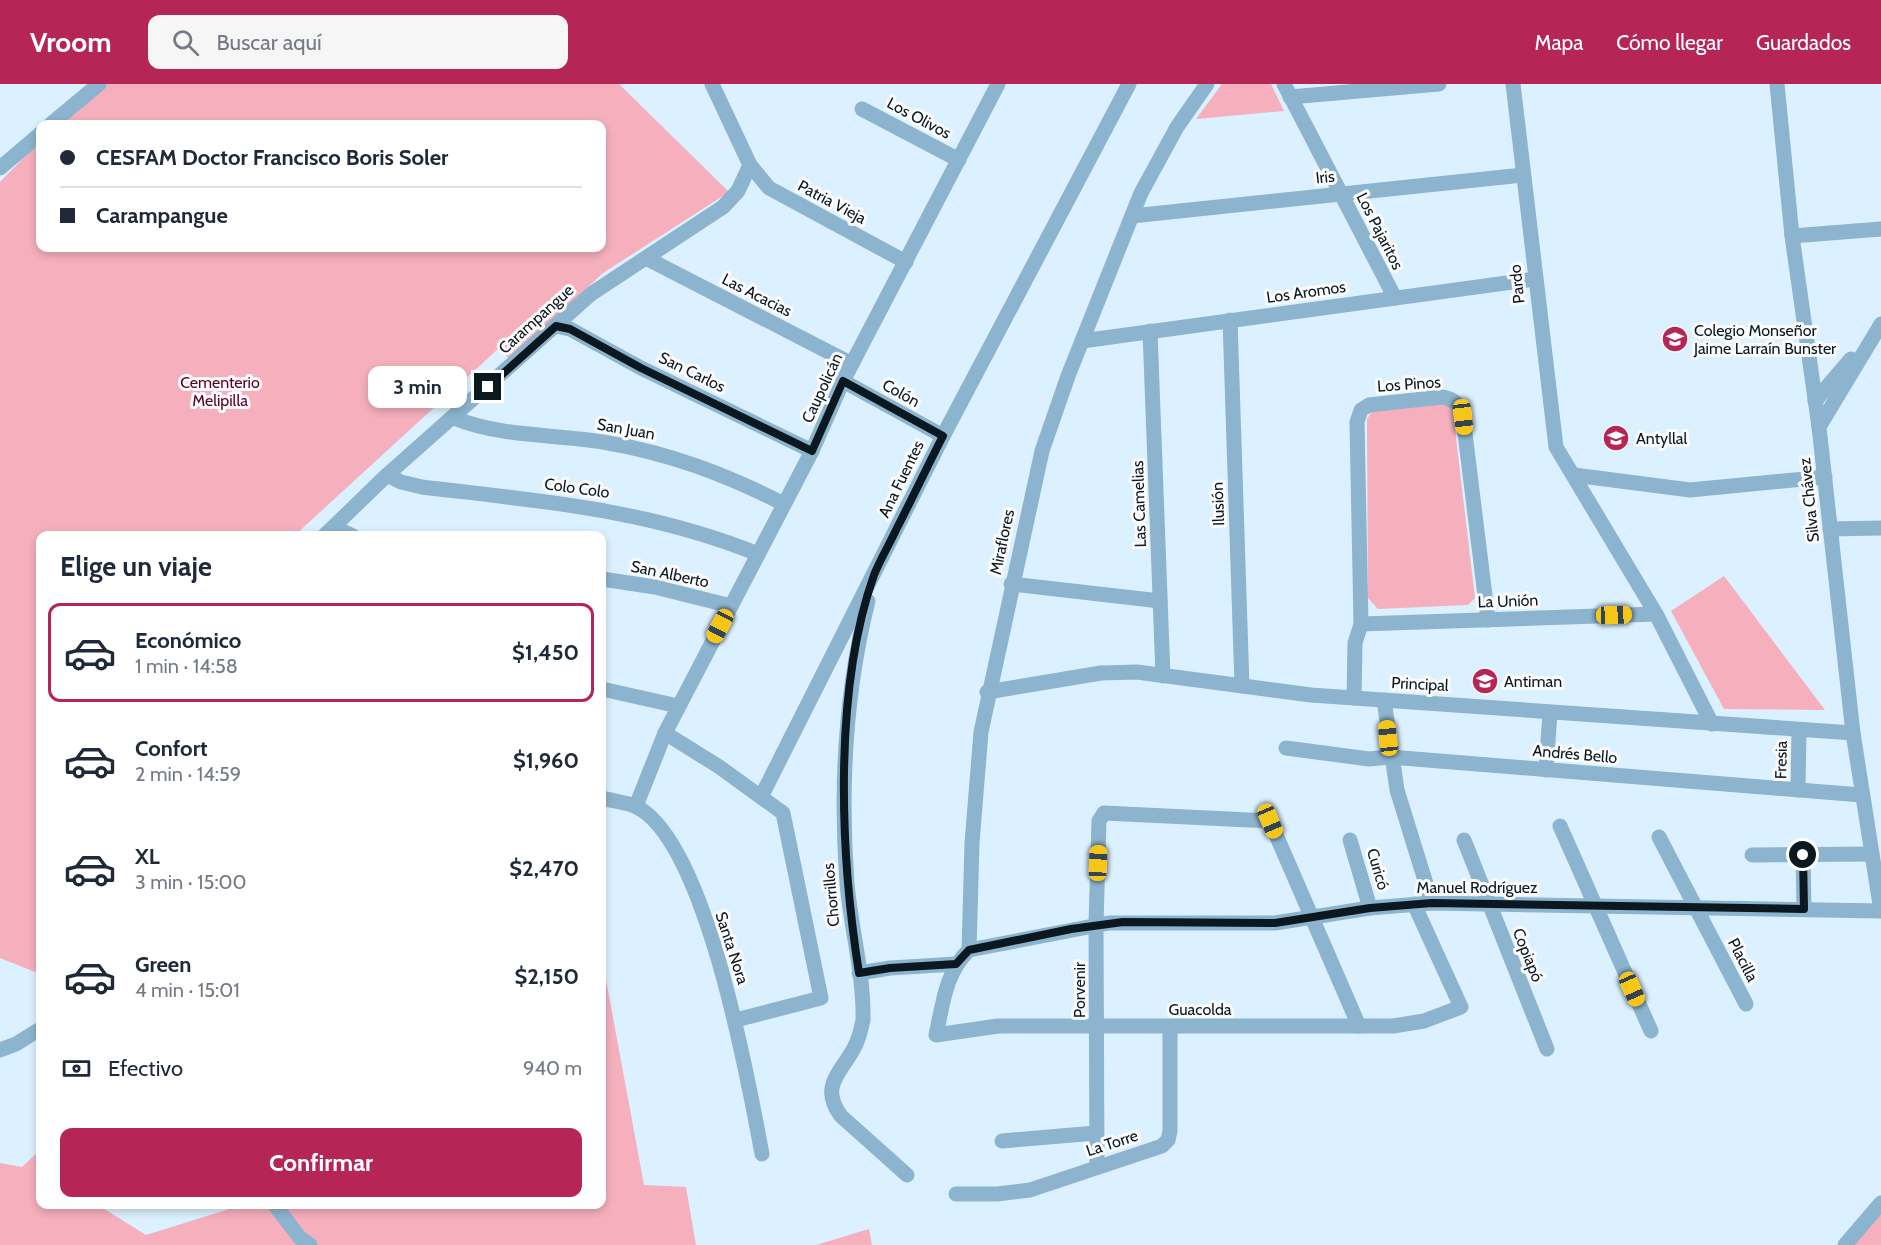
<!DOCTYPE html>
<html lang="es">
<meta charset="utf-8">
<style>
body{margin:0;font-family:Cabin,sans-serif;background:#f6f6f7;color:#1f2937;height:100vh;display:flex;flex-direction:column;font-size:22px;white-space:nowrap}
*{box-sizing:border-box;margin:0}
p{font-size:20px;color:#747a83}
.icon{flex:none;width:33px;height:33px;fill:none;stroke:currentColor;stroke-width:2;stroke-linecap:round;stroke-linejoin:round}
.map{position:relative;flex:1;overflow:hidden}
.sheet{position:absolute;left:36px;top:447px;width:570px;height:678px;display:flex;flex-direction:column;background:#fff;border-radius:12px;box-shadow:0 3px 9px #0003}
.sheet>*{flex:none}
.top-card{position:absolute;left:36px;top:36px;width:570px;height:132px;border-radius:12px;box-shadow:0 3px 9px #0003;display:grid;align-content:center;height:132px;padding:0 24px;background:#fff}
.end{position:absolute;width:27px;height:27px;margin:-14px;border:8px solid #0b1820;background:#fff;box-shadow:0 0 0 3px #fff}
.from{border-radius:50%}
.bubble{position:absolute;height:42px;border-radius:12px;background:#fff;box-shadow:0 3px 9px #0003;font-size:20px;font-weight:700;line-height:42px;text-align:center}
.car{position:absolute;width:18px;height:36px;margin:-18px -9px;border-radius:8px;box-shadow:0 0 4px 2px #0007;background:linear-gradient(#f5c518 24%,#345 0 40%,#f5c518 0 76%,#345 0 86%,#f5c518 0)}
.top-card b{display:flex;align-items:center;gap:21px;height:57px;font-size:22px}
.top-card b+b{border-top:2px solid #e0e1e3}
.top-card i{width:15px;height:15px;background:#1f2937}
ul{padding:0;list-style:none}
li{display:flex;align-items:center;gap:18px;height:99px;margin:0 12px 9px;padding:0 12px;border:3px solid transparent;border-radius:12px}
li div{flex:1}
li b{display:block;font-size:22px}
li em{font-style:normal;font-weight:700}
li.selected{border-color:#b52657}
li>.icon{width:54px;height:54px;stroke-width:1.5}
h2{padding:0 24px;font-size:27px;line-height:72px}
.pay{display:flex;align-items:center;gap:15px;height:66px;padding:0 24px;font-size:22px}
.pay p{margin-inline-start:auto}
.primary-button{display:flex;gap:12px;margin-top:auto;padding:12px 24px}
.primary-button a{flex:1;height:69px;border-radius:12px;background:#b52657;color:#fff;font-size:24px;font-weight:700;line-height:69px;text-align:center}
header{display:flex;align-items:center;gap:36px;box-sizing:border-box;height:84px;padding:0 30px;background:#b52657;color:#fff}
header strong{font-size:28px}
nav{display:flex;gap:33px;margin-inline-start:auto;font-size:21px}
.search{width:420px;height:54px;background:#f6f6f7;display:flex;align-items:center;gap:15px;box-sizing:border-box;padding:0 21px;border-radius:12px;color:#747a83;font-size:22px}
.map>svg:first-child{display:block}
.green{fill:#f5afbd}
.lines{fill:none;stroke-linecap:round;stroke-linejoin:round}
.street{stroke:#8db4ce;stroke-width:15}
.route{stroke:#0b1820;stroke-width:8}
.labels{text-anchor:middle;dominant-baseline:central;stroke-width:6;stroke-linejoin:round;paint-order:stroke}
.street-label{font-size:16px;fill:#0b1820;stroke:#fbfbfb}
.poi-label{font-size:16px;fill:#0b1820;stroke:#fbfbfb;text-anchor:start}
.park-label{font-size:16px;fill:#5c0025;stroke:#fbfbfb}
</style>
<header>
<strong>Vroom</strong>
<div class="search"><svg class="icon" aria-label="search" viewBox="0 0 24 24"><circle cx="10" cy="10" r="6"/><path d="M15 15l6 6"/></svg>Buscar aquí</div>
<nav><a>Mapa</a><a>Cómo llegar</a><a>Guardados</a></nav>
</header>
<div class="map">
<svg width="1881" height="1161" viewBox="0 0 1881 1161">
<rect width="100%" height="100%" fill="#dcf1ff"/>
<!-- green -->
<g class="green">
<path d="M96,0H619L729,108L603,189L510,275L498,265L295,451L40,452V890L0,874V98L40,57V164H602V40H56Z"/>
<path d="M1222,0H1271L1284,27L1196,35Z"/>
<path d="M1447,319L1453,329L1475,514L1468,521L1378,525L1368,514L1367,335L1373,326Z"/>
<path d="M1724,492L1825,626L1724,625L1671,527Z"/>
<path d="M602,874L644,1101L686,1103L696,1161H0V1079L22,1083L40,1066V1120L98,1121L146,1151L242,1121L602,1120Z"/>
<path d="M1881,1125V1161H1853Z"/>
<path d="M869,1145L872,1161H816Z"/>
</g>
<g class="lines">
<!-- street -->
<g class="street">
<path d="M712,0L750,81L769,104L906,178"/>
<path d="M1207,0L1177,43L1141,109L1068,292L1042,367L981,648L972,759L969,866C945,889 943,920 936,951L998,942H1393L1424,937L1461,923L1414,820"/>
<path d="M1284,0L1395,214"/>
<path d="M1513,0L1556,363L1656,530L1712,640"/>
<path d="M1777,0L1792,152L1819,343L1853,649L1881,827"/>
<path d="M1290,13L1439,0"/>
<path d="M862,25L959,76"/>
<path d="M51,40L99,0"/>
<path d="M0,84L40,50"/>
<path d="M1132,132L1523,91"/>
<path d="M1792,152L1881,145"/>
<path d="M646,174L852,280"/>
<path d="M1230,236L1242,602"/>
<path d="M556,242L570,245L641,284L812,367"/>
<path d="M1150,247L1163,592"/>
<path d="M1082,257L1535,195"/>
<path d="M843,297L943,352"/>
<path d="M1815,317L1851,275"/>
<path d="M454,334C501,353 554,350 603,358C669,369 725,390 784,420"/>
<path d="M1819,343L1881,240"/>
<path d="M387,391L401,398L422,403C540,417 647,425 758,470"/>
<path d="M1574,391L1690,406L1825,393"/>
<path d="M334,443L353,452"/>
<path d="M1830,445L1881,444"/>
<path d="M324,452L387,391L591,210L723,123L738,107L750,81"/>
<path d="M602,495L655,503L731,522"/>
<path d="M1011,500L1160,517"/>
<path d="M868,517C845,609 840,704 847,799C851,845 864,890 863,936C861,946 859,955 854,964C841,989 819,1002 841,1032L907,1091"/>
<path d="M1361,540L1656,530"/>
<path d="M602,605L678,622"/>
<path d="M987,608L1101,589L1137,588L1311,611L1853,649"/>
<path d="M1354,614L1355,559L1361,540L1357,338L1361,326L1369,321L1442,313C1454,315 1461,321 1463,333L1488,536"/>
<path d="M1384,616L1397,706L1432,819"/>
<path d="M665,649L718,682L783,729L821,914L736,936"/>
<path d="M1286,664L1369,675L1390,673L1861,711"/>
<path d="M1546,686L1550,629"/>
<path d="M1798,706L1799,646"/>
<path d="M761,713L943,352L1129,0"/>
<path d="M602,714C612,717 627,718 637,723C706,759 748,995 762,1070"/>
<path d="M636,722L665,649L812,367L843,297L998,0"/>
<path d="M1560,742L1651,947"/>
<path d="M1659,753L1746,920"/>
<path d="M1350,756L1370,824"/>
<path d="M1464,756L1547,965"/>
<path d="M1752,771L1871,770"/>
<path d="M1803,771L1804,825"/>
<path d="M969,866L1109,839H1275L1370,824L1432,819L1881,827"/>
<path d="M859,889L890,884L956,880"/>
<path d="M0,966L16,960L40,945"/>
<path d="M1002,1057L1096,1049"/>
<path d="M1097,1083L1096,840L1099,737L1104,729L1270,737L1359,942"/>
<path d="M956,1110H997L1030,1106L1162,1062L1168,1056L1170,1047V944"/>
<path d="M274,1120L300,1154L310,1161"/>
<path d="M1845,1161L1881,1119"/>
</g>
</g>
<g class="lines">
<!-- route -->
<path class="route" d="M488,303L556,242L570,245L641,284L812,367L843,297L943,352C927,383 912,415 896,446C889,461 880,476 874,491C833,607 840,769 859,889L890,884L956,880L969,866L1071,845L1123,838L1275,839L1370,824L1432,819L1804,825L1803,771"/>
</g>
<!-- icons -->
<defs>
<symbol id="school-disc" viewBox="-11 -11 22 22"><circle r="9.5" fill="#b52657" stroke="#fbfbfb"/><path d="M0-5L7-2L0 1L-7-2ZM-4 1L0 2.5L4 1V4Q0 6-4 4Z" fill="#fff"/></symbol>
</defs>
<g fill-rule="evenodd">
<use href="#school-disc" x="1660" y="240" width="30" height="30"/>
<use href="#school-disc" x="1601" y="339" width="30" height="30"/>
<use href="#school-disc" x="1470" y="582" width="30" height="30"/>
</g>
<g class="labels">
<!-- street labels -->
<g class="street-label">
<text transform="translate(919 34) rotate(28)">Los Olivos</text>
<text transform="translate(1325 93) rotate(-6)">Iris</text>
<text transform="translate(832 118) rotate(28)">Patria Vieja</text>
<text transform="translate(1380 147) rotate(63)">Los Pajaritos</text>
<text transform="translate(1517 200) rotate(-96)">Pardo</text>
<text transform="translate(1306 208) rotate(-8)">Los Aromos</text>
<text transform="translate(757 211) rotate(27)">Las Acacias</text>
<text transform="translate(536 235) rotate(-42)">Carampangue</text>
<text transform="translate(692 288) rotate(26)">San Carlos</text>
<text transform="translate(1409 300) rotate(-4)">Los Pinos</text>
<text transform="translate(822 304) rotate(-65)">Caupolicán</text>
<text transform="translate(901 309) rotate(29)">Colón</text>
<text transform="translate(626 345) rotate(10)">San Juan</text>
<text transform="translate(901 395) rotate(-64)">Ana Fuentes</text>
<text transform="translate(577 404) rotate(8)">Colo Colo</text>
<text transform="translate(1809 416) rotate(-96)">Silva Chávez</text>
<text transform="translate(1139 420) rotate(-92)">Las Camelias</text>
<text transform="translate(1218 420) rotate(-92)">Ilusión</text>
<text transform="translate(1002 458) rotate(-78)">Miraflores</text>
<text transform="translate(670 490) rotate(12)">San Alberto</text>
<text transform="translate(1508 517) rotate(-2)">La Unión</text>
<text transform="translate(1420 600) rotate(3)">Principal</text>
<text transform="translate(1575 670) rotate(5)">Andrés Bello</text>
<text transform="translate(1781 676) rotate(-89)">Fresia</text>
<text transform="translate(1378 785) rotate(74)">Curicó</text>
<text x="1477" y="803">Manuel Rodríguez</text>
<text transform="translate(831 811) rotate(-95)">Chorrillos</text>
<text transform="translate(732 864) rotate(72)">Santa Nora</text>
<text transform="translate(1528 871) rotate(68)">Copiapó</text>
<text transform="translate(1743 876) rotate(63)">Placilla</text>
<text transform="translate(1079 906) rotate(-90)">Porvenir</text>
<text x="1200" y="925">Guacolda</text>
<text transform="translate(1112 1059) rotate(-18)">La Torre</text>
</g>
<!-- poi labels -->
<g class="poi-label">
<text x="1694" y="246">Colegio Monseñor<tspan x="1694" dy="18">Jaime Larraín Bunster</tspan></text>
<text x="1636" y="354">Antyllal</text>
<text x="1504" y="597">Antiman</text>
</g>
<!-- park labels -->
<g class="park-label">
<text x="220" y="298">Cementerio<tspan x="220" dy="18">Melipilla</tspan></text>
</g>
</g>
</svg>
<i class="end from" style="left:1803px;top:771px"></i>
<i class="end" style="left:488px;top:303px"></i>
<div class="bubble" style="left:368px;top:282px;width:99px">3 min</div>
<i class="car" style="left:1463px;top:333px;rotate:173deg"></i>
<i class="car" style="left:1614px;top:531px;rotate:88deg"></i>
<i class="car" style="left:720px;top:542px;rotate:208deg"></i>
<i class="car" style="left:1388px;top:654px;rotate:354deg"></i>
<i class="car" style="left:1270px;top:737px;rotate:157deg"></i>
<i class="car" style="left:1098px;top:779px;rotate:2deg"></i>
<i class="car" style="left:1632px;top:905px;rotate:156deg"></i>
<div class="top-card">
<b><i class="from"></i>CESFAM Doctor Francisco Boris Soler</b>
<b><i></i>Carampangue</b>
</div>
<section class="sheet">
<h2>Elige un viaje</h2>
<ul>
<li class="selected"><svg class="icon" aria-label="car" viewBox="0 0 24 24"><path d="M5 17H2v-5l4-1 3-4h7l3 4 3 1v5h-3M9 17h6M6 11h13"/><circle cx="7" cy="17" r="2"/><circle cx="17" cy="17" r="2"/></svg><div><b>Económico</b><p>1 min · 14:58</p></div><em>$1,450</em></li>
<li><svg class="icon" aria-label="car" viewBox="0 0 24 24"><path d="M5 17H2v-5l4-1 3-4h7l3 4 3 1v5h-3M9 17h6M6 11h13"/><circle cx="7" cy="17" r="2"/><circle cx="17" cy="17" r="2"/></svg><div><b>Confort</b><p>2 min · 14:59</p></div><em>$1,960</em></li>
<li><svg class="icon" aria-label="car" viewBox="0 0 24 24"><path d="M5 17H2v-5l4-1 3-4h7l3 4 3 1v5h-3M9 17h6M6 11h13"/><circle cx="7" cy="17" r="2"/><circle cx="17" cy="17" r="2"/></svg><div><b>XL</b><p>3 min · 15:00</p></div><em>$2,470</em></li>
<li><svg class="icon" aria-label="car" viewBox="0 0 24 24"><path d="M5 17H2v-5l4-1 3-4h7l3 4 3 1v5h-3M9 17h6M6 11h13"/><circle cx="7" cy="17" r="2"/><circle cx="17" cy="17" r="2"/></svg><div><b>Green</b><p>4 min · 15:01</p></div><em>$2,150</em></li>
</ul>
<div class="pay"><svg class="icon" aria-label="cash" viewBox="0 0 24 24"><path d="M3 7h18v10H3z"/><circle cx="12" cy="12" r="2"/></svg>Efectivo<p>940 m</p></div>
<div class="primary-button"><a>Confirmar</a></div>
</section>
</div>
